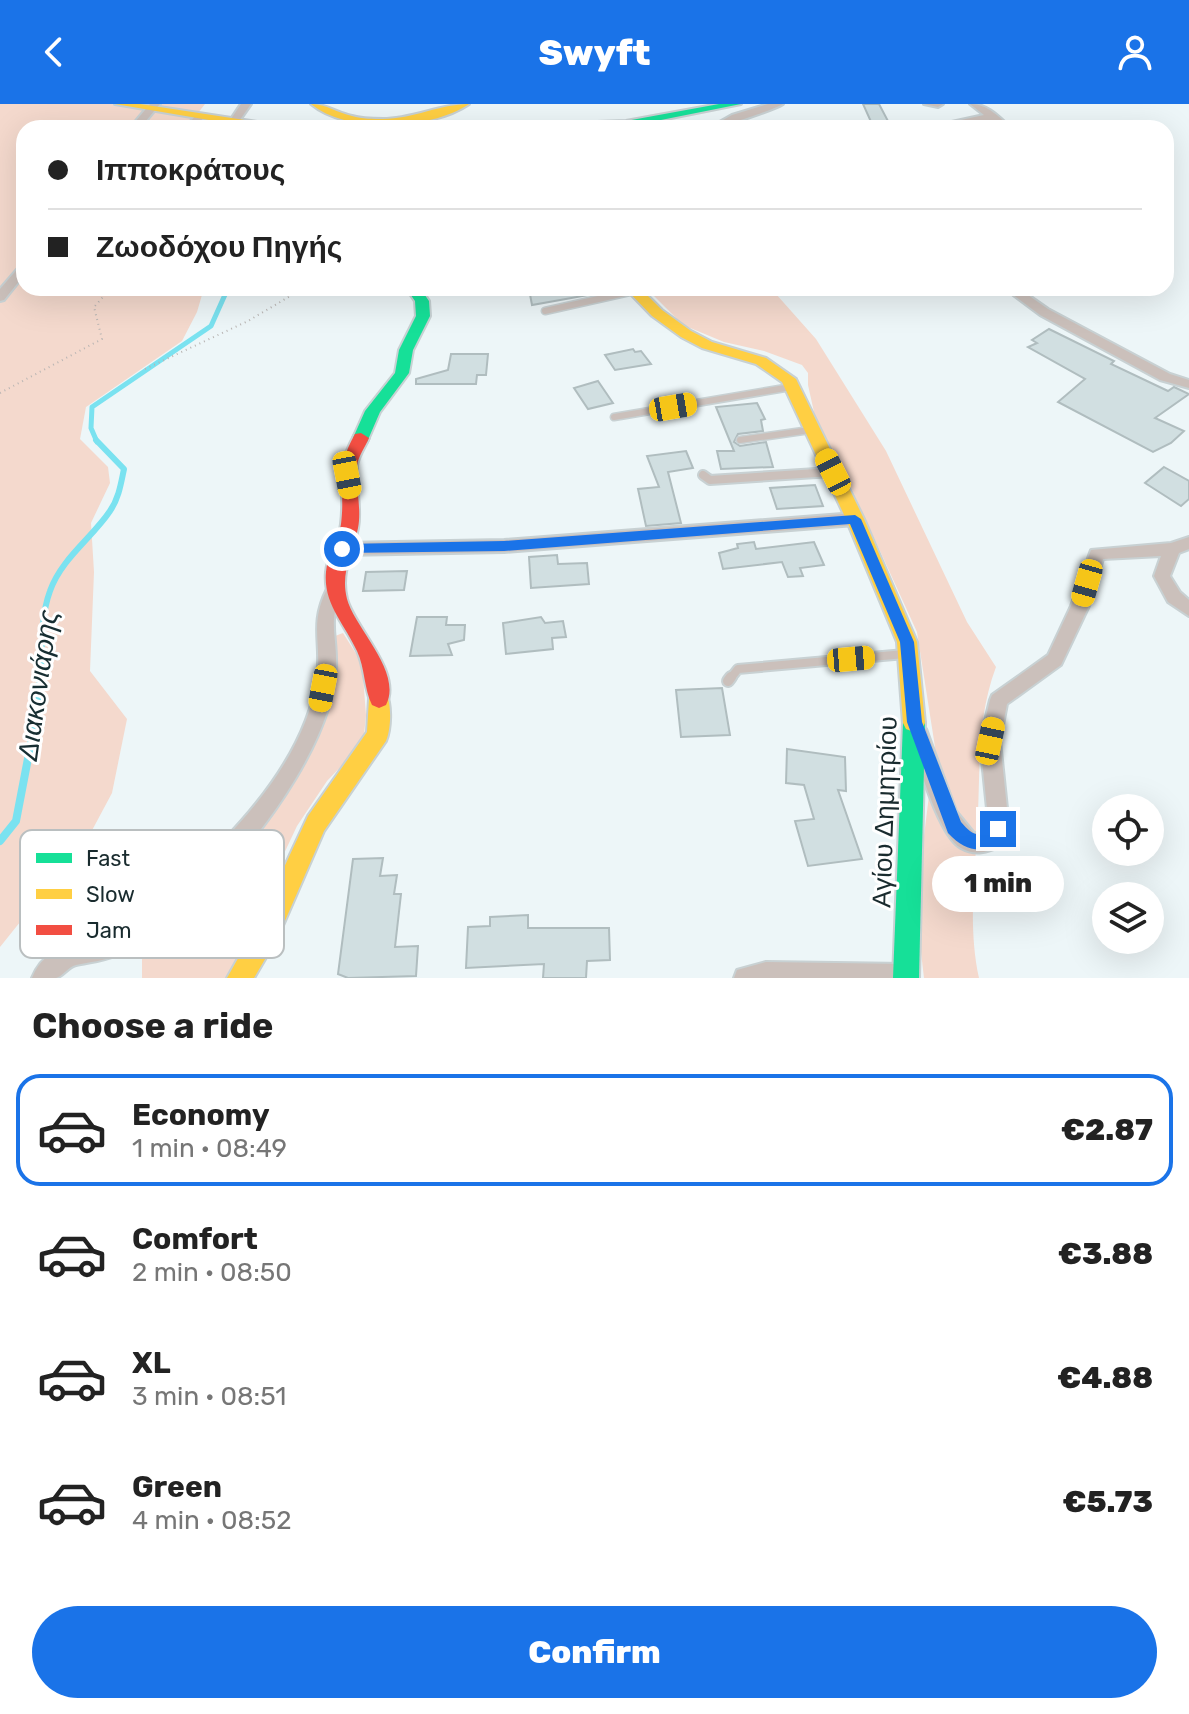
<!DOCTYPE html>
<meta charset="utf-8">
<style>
body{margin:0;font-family:Rubik,sans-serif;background:#f6f6f6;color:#222;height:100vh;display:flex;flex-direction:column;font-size:30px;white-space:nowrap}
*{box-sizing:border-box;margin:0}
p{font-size:26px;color:#767676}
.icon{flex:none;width:44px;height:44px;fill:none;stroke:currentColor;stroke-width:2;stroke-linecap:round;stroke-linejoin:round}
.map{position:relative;height:874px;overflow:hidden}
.drawer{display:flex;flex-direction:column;background:#fff;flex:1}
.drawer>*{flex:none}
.hud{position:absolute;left:16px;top:16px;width:1158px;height:176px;border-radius:24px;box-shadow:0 8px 32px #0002;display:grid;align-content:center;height:176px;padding:0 32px;background:#fff}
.buttons{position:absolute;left:1092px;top:690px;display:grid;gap:16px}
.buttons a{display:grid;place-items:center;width:72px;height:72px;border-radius:50%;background:#fff;box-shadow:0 8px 32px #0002;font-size:40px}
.end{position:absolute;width:36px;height:36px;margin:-18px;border:10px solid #1a73e8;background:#fff;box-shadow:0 0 0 4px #fff}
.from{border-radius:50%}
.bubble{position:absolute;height:56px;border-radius:28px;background:#fff;box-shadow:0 8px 32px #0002;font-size:26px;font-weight:800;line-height:56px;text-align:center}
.car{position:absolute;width:24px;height:48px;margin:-24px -12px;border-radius:10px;box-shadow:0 0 6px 2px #0007;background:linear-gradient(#f5c518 24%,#345 0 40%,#f5c518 0 76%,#345 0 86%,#f5c518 0)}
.hud b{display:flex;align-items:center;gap:28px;height:76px;font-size:30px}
.hud b+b{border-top:2px solid #e0e0e0}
.hud i{width:20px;height:20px;background:#222}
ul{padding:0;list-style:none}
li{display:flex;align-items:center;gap:24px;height:112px;margin:0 16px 12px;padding:0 16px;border:4px solid transparent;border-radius:24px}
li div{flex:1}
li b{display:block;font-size:30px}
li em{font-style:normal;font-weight:800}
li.current{border-color:#1a73e8}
li>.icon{width:72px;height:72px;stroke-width:1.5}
h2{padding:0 32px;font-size:36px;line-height:96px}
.primary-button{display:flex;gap:16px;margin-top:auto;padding:16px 32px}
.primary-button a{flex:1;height:92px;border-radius:48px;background:#1a73e8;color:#fff;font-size:32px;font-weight:800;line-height:92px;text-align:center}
header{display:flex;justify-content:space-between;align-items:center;height:104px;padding:0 32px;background:#1a73e8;color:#fff;font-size:36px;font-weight:800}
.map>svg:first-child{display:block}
.green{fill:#f4d9cd}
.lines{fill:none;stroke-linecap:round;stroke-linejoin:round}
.stream-far2{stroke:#7ae2f0;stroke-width:5}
.stream-far1{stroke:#7ae2f0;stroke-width:6}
.stream{stroke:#7ae2f0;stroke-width:8}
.building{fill:#d1dfe1;stroke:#b0bdbf;stroke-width:2}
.lane-far2-casing{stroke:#c8d1d3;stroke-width:9}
.lane-far1-casing{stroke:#c8d1d3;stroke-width:12}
.lane-casing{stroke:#c8d1d3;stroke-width:14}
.street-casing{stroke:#c8d1d3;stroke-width:4}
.fast-casing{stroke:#c8d1d3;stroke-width:4}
.slow-casing{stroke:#c8d1d3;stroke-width:4}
.jam-casing{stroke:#c8d1d3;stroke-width:4}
.path{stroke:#b9b5b3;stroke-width:2;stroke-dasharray:1 4;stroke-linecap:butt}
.lane-far2{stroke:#cbc0bb;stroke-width:6}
.lane-far1{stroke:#cbc0bb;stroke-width:8}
.lane{stroke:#cbc0bb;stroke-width:10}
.street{fill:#cbc0bb;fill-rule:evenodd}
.fast{fill:#16e098;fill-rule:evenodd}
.slow{fill:#ffcf43;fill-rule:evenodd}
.jam{fill:#f24e42;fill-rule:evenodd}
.route{fill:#1a73e8}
.labels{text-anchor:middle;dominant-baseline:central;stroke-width:6;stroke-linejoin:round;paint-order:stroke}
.street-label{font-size:26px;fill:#192b2e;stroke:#fff}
.water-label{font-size:28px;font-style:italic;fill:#172e32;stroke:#fff}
.key{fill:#fff;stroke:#babfc0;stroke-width:2}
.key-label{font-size:22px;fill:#192b2e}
</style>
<header><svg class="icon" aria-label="back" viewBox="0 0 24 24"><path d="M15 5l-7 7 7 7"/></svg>Swyft<svg class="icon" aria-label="person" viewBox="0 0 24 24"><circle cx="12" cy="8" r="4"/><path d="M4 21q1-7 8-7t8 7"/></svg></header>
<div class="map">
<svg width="1189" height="874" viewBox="0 0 1189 874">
<rect width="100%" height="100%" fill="#edf6f8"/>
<!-- green -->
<g class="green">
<path d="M0,0H205L186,24H24V184H204L197,208L182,237L86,303L80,335L108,363L110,379L91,419L94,468L90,567L127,615L112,689L89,732L0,843Z"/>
<path d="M646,184H761L776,190L816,235L886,347L967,518L996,563C978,611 980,658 978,709C976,764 967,819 979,874H924L920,840L923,740L935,643L917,528L843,366L816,317L808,281V269L802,261L764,247L724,238L683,221Z"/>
<path d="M343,529L362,559L366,611L364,631L352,651L327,677L297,722L272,775L263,812L225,874H142V835L291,677L334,556L335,532Z"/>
</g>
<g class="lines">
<!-- stream-far2 -->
<path class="stream-far2" d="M97,338L91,324L92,303L211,222L228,184"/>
<!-- stream-far1 -->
<path class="stream-far1" d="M41,575C42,547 40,514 50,487C61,455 92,434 110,407C119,394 121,379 124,365L96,336"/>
<!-- stream -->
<path class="stream" d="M0,737L16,717L39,597L41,573"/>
</g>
<!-- building -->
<g class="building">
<path d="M863,0H879L889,19L872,20Z"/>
<path d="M538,184H593L594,190L532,201L529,185Z"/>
<path d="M1049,225L1114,257L1111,260L1168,287L1174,283L1189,290L1155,314L1184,327L1171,339L1153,348L1058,298L1085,275L1028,243L1037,239L1032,236Z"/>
<path d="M633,245L635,248L641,247L651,260L615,266L605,251Z"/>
<path d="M451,250H488L486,271H477L476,280H416V275L448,266Z"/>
<path d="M598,277L613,299L588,305L574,284Z"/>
<path d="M757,299L765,315L761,316L763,327L738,330L734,338L740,342L766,338L773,363L721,365L717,347H734L716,303Z"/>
<path d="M686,347L693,364L668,368L681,419L646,422L638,385L659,383L647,352Z"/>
<path d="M1164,363L1189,377V395L1181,402L1145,379Z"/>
<path d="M815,381L823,402L777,405L770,384Z"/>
<path d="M754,438L756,445L814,438L824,461L800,464L803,472L788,473L782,458L723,465L719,449L738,444L737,440Z"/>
<path d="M557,451L558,460L587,459L589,480L531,484L529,453Z"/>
<path d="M407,467L404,486L363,487L366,468Z"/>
<path d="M417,513H447L446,521H465L464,536L448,540L452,551L410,552Z"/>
<path d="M541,513L545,519L563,517L566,533L552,534L553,545L506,550L503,519Z"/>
<path d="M722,584L730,631L681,633L676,586Z"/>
<path d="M787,645L845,653L846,687L838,686L862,755L808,762L795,717L814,715L804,681L786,679Z"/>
<path d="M383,754L380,772L397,771L394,790H401L395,843L418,842L416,872L348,874L338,870L353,755Z"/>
<path d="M528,811V824H609L610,856L587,857L586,874H543L544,860L466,864L468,823L490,822V813Z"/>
</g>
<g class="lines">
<defs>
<g id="lane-far2">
<path d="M545,207L634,187"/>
<path d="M614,313L791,283"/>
<path d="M740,336L810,326"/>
</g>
<g id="lane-far1">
<path d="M703,371L710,376L832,368"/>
<path d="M730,575L738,565L905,550"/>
</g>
<path id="lane" d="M728,577L731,573"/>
<g id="street">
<path d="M150,0H160L140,24H130Z"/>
<path d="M241,0H251L237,20H231L229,18Z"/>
<path d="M768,0H783C773,6 720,24 709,24L732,11Z"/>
<path d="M924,0H943L938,3Z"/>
<path d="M970,0C988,0 999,13 1011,24H1000L989,16L944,24H924L984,11Z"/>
<path d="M196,11L204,13L195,24H185Z"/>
<path d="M24,161V171L4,196L0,197V185L20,162Z"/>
<path d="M1004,184H1018L1048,205L1170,270L1189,276V284L1160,276L1040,211Z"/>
<path d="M855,409L863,415L855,421L504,448L342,451L334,445L342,439L504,436Z"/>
<path d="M1189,433V445L1179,449L1170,472L1180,488L1189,496V512L1168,498L1154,472L1161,452L1103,455L1089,502L1061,561L1007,600L1000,637L1008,714L1002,742C988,748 975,752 961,744C938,732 918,656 909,631L912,625L919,623L926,625L956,707L974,729H986L988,714L980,637L990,596L992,591L1048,551L1071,502L1091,446L1171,439Z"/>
<path d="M335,479L341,481L343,485C327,518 337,529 336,562C335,577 332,591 328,605C301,691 201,814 117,851C104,857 90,858 76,861C68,863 63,872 56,874C49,874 39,874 32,874C47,837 78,845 108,832C151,814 188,774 220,740C264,695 308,638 317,574C322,538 309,521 327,485L329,481Z"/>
<path d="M766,858L905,860L913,863L916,871L915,874H734L737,866Z"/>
</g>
<g id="fast">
<path d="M719,0H741L626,23L506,24L511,21L626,17Z"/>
<path d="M406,184H420L429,197L430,212L413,246L409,269L380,308L367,338H355L353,334L365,307L395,269L399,246L416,212L415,197Z"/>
<path d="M914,610L922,613L925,619L919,874H893L903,619L906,613Z"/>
</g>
<g id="slow">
<path d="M115,0H140L277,21L282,24H256Z"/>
<path d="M311,0C327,0 337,9 352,12C362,15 373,15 383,15C413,15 440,0 469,0C431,26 347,30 311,0Z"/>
<path d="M625,184H640L662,206L691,227L712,238L766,254L796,275L864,415L917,538L925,619L922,625L914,628L906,625L903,619L897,538L846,415L782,278L756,260L702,244L681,233L652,212Z"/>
<path d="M379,586L386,589C392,601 391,625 386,637L324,727L278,833L254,874H227L260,815L308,712L367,628L369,595L372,589Z"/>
</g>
<path id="jam" d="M361,329L369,334C365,343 358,353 357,362C355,382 362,404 358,424C353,449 340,468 347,495C354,523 403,568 386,601L379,604L372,601C364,585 365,564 357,547C345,520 323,500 326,468C327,452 339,437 341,420C346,381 333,369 355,330Z"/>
</defs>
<!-- lane-far2 casing -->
<use href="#lane-far2" class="lane-far2-casing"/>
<!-- lane-far1 casing -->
<use href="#lane-far1" class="lane-far1-casing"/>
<!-- lane casing -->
<use href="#lane" class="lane-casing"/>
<!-- street casing -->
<use href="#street" class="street-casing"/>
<!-- fast casing -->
<use href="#fast" class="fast-casing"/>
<!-- slow casing -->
<use href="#slow" class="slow-casing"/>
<!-- jam casing -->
<use href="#jam" class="jam-casing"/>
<!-- path -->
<g class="path">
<path d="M145,265L248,217L292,191L362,184"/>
<path d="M0,289L102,235L94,203L111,184"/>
</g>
<!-- lane-far2 -->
<use href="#lane-far2" class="lane-far2"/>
<!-- lane-far1 -->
<use href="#lane-far1" class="lane-far1"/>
<!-- lane -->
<use href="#lane" class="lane"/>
<!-- street -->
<use href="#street" class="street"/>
<!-- fast -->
<use href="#fast" class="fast"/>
<!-- slow -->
<use href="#slow" class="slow"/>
<!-- jam -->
<use href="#jam" class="jam"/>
</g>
<!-- route -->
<path class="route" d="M855,411L861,415L914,538L922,618L961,718C970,728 974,733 988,729L992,720H1004L1006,725L1001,741C978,749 965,747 948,729L907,618L900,538L850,420L504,447L342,449L336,445L342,440L504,437Z"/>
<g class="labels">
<!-- street labels -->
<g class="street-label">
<text transform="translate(885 708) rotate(-88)">Αγίου Δημητρίου</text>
</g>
<!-- water labels -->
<g class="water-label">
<text transform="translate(38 581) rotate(-82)">Διακονιάρης</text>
</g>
</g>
<!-- legend -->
<rect x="20" y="726" width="264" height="128" rx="12" class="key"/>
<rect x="36" y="749" width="36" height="10" fill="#16e098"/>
<rect x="36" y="785" width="36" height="10" fill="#ffcf43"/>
<rect x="36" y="821" width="36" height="10" fill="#f24e42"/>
<g class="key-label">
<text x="86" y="762">Fast</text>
<text x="86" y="798">Slow</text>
<text x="86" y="834">Jam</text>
</g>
</svg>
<div class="buttons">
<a><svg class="icon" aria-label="locate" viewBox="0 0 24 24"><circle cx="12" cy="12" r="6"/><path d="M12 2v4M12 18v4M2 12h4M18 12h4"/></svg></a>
<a><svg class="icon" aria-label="layers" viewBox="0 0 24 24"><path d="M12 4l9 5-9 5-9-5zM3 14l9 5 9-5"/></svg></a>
</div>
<i class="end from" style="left:342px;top:445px"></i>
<i class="end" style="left:998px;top:725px"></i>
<div class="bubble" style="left:932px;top:752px;width:132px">1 min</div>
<i class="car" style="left:673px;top:303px;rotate:80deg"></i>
<i class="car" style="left:833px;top:368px;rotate:333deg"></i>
<i class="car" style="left:347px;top:371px;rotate:169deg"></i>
<i class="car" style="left:1087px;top:479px;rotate:196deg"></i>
<i class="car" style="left:851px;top:555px;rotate:85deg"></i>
<i class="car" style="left:323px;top:584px;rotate:191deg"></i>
<i class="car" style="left:990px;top:637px;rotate:12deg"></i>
<div class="hud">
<b><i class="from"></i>Ιπποκράτους</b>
<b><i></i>Ζωοδόχου Πηγής</b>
</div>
</div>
<section class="drawer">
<h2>Choose a ride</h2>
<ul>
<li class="current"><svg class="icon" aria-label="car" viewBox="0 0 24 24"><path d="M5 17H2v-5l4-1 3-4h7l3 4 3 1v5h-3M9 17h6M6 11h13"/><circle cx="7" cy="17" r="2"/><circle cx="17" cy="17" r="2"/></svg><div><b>Economy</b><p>1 min · 08:49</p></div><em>€2.87</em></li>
<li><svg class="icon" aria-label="car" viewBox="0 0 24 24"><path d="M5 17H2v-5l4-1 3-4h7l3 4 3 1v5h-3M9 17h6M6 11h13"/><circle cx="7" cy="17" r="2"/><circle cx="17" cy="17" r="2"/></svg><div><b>Comfort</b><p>2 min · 08:50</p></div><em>€3.88</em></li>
<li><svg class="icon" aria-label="car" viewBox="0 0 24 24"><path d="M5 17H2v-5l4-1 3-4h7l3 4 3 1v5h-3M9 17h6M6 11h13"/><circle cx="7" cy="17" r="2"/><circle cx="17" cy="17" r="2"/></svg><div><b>XL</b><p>3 min · 08:51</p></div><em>€4.88</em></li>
<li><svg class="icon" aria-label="car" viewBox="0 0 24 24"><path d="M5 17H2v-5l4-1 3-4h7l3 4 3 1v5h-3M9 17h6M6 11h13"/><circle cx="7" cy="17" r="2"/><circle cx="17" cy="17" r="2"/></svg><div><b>Green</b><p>4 min · 08:52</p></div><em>€5.73</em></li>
</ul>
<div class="primary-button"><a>Confirm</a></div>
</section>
